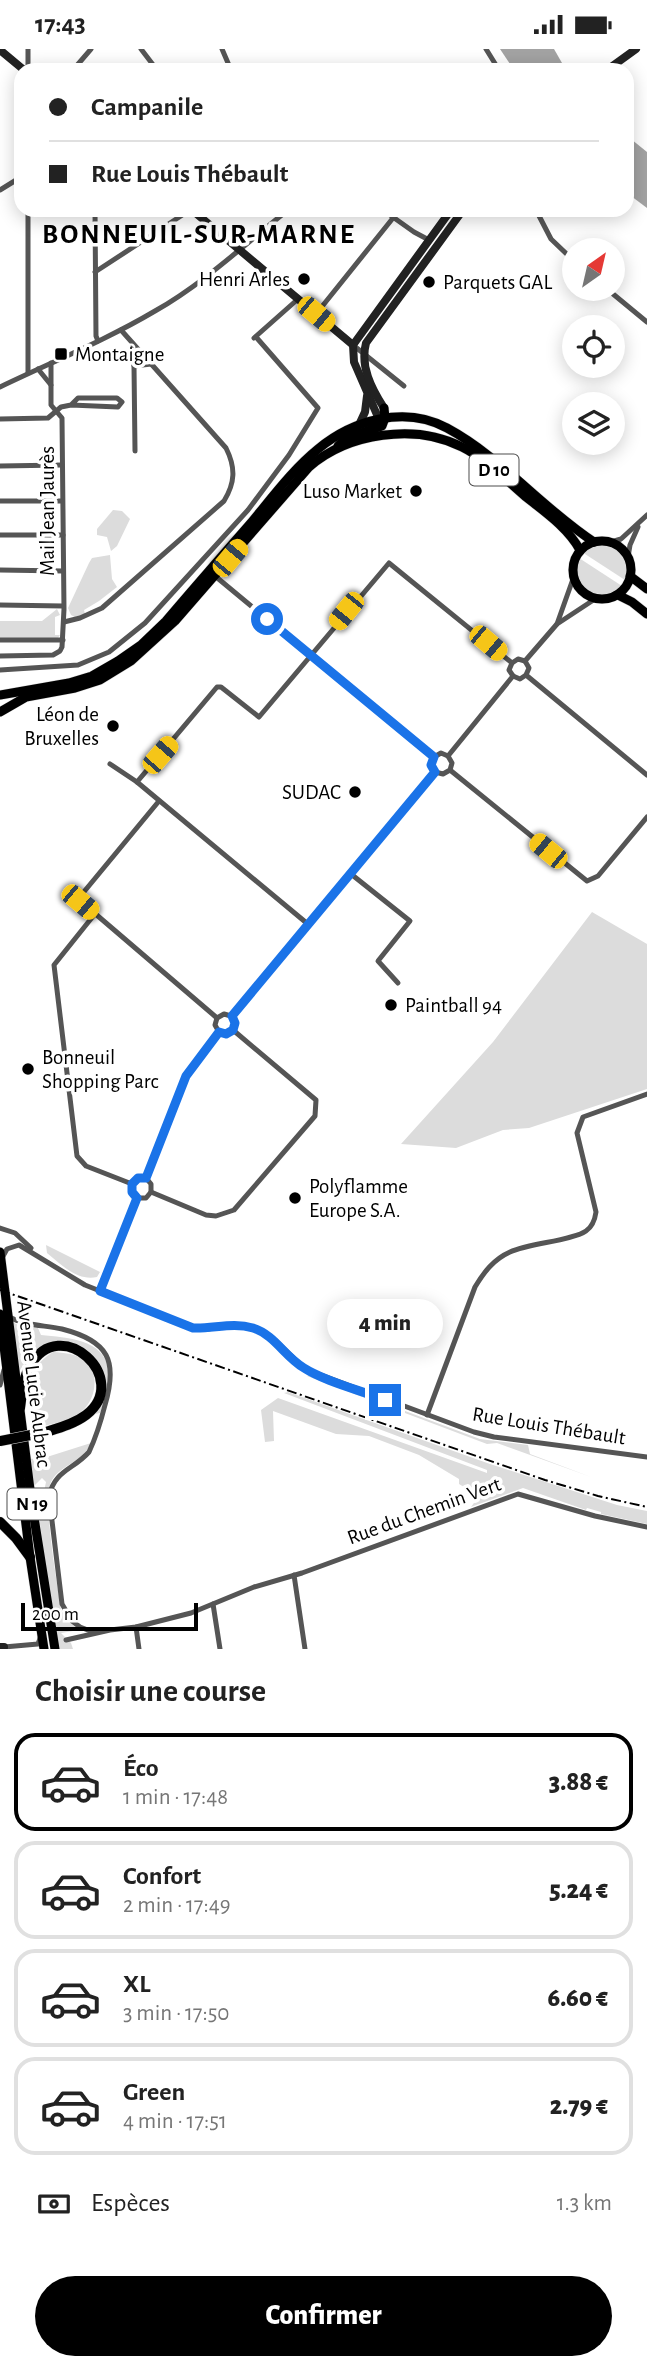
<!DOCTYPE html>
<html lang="fr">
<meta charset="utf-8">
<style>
body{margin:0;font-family:"Alegreya Sans",sans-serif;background:#f6f6f6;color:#222;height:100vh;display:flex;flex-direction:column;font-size:26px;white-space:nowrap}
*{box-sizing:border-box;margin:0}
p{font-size:23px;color:#767676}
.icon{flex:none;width:38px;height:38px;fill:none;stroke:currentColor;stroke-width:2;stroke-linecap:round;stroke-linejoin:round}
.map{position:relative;height:1600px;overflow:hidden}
.panel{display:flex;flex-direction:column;background:#fff;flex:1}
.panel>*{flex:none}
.guide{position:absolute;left:14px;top:14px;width:620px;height:154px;border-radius:21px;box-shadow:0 4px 18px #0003;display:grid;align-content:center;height:154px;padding:0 35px;background:#fff}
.needle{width:46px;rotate:34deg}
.tools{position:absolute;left:562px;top:189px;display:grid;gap:14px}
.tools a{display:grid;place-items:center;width:63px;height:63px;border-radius:50%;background:#fff;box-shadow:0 4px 18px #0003;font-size:35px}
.scale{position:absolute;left:21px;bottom:18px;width:177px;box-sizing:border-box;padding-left:7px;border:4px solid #000;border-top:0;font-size:19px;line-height:24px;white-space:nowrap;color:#000;-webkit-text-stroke:5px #fff;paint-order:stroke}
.end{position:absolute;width:32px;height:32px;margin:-16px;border:9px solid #1a73e8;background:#fff;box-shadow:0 0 0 4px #fff}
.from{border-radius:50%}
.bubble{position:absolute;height:49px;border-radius:24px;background:#fff;box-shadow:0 4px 18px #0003;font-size:23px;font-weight:800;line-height:49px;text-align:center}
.car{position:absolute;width:21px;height:42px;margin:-21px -10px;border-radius:9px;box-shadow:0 0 5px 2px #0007;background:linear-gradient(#f5c518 24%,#345 0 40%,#f5c518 0 76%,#345 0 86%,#f5c518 0)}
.guide b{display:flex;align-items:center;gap:24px;height:66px;font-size:26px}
.guide b+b{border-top:2px solid #e0e0e0}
.guide i{width:18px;height:18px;background:#222}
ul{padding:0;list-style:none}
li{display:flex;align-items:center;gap:21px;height:98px;margin:0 14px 10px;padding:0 21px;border:4px solid #e0e0e0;border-radius:21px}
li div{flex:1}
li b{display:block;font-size:26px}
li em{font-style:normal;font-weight:800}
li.active{border-color:#000}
li>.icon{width:63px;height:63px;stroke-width:1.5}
h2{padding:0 35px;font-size:32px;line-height:84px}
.pay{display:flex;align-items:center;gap:18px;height:77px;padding:0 35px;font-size:26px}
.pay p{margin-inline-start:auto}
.primary-button{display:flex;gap:14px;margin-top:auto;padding:14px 35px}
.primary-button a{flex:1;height:80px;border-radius:42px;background:#000;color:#fff;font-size:28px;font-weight:800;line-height:80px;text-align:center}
.status{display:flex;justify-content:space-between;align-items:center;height:49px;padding:0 35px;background:#fff;direction:ltr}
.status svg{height:19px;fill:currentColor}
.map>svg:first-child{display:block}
.green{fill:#dcdcdc}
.water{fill:#a3a3a3}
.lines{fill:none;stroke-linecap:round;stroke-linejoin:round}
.primary-casing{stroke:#dbdbdb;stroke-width:10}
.highway-casing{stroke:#dbdbdb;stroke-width:11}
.street{stroke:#555;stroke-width:5}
.secondary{stroke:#222;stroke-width:8}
.primary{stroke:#000;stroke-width:9}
.highway{stroke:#000;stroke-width:10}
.rail{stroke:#000;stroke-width:2;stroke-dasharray:10 3.5 2 3.5;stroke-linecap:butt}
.highway-bridge-casing{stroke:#dbdbdb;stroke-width:11;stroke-linecap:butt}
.highway-bridge{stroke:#000;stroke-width:10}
.route{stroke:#1a73e8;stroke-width:9}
.poi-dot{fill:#000;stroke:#fff;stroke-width:2.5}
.labels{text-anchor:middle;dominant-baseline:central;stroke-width:7;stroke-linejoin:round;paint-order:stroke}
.shield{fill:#fff;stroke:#4c4c4c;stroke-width:2}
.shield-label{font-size:19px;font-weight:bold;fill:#000}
.poi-label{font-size:21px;fill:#000;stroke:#fff;text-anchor:start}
.street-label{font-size:21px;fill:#000;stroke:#fff}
.district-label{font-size:28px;font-weight:bold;letter-spacing:2px;fill:#000;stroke:#fff}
</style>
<div class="status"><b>17:43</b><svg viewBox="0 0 49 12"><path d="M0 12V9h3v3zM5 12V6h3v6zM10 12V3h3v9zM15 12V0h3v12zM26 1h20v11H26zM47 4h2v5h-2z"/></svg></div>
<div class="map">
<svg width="647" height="1600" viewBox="0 0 647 1600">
<rect width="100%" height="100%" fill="#fff"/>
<!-- green -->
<g class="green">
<path d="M113,461L122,462L130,470L117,497L111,502L107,488L97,486V480Z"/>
<path d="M599,495C620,496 631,512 625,531L585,505V502Z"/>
<path d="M110,506L112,530L117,538L99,552L84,561L85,565L75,568L71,566L68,559L89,514L92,509Z"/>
<path d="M579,509L622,537L607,546L588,543C577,534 573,522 579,509Z"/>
<path d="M57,560L60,566L55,568V586H60L58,589L0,590V572H42Z"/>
<path d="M592,863L647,895V1040L529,1079L503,1081L456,1099L401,1095L493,993Z"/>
<path d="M46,1196L100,1223L97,1228C76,1232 62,1216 47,1204Z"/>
<path d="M11,1271L16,1275L38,1279L41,1286C67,1289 103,1289 109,1321C112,1334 104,1352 100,1364L95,1365C101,1354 107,1342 105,1329C104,1320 97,1311 91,1305C63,1281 36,1293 19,1323Z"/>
<path d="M53,1303C65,1304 74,1304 84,1311C101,1324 96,1352 80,1364C67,1373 48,1376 33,1379C31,1348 22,1321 53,1303Z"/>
<path d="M309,1326L480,1390L528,1396L530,1405L591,1428L497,1394L487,1395L307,1327Z"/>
<path d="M288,1343L490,1415L617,1456L647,1462V1475L601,1465V1463L587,1459L586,1461L523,1439L471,1458L479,1447L459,1435V1430L419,1406L369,1387L336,1385L273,1362L274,1392L265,1393L261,1361L278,1349L487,1424V1421L284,1344Z"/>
<path d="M91,1394C83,1413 62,1415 52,1431C41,1448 58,1537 61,1561L68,1572L79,1581L61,1584L71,1594L73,1600H60L54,1582L39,1467L46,1433L42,1429L34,1437L31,1410L50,1407Z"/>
</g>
<!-- water -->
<g class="water">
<path d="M500,0H554L566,21H514Z"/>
<path d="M626,86L647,103V159L627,144Z"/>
</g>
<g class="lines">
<defs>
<g id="primary">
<path d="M338,397L346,389L382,377L385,369L384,359"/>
<circle cx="602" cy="521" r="29"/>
<path d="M630,527L647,540"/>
<path d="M618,546L632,553L647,565"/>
<path d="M0,646L69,634L92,627L118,612L141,596L166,572C194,539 222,507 250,475C271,450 292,421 318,400C353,371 405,356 447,379C501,408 542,459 594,493"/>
<path d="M0,663L26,648L75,639L100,631L131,612L175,572L309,418C348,384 415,374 462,398C486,410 506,431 526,448C545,463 568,479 580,501"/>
<path d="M0,1203L32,1456L55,1600"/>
<path d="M0,1265L30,1508L44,1600"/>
</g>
<g id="highway">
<path d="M0,1272L1,1271"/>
<path d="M20,1359C22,1345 23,1329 30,1317C60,1263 133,1330 86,1366C74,1375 59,1379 46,1383"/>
<path d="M0,1473L16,1489L30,1508"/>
</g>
</defs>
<!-- primary casing -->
<use href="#primary" class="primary-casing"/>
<!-- highway casing -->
<use href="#highway" class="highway-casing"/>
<!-- street -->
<g class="street">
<path d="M28,0V21"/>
<path d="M141,0L157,21"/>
<path d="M222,0L231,21"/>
<path d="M486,0L499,21"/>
<path d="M73,21L91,0"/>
<path d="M0,141L21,128"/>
<path d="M28,161V324"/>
<path d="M95,161L96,287L98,292"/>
<path d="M383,161L414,183L429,191"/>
<path d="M536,161L551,190L574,212"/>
<path d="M95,223L190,161"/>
<path d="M607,240L647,273"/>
<path d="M316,265L393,169"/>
<path d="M254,289L298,250"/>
<path d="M133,295L134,317L151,315"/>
<path d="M353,296L404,337"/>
<path d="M134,317L135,402"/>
<path d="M38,320L51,336"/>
<path d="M0,338C52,313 106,291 155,262C203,235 245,195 288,161"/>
<path d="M0,370L48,369L61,358L71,356L78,349H117L122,353L118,358L71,356"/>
<path d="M0,417L62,416"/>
<path d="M0,452H62"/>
<path d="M0,486H63"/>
<path d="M611,493L621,490L647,466"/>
<path d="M628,508L630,496L638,478"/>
<path d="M0,521L63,522"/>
<path d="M215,527L434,708"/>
<path d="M0,556L63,557"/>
<path d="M64,573L80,569L102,559L224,452C235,434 236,419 226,399L121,281"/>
<path d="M557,575L573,530"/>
<path d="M0,591H63"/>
<path d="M0,607L53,606L60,602L62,598L64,560L62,369L51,356V314"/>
<path d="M525,612L557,575L595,550"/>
<path d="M0,621L78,616L109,603L145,574L248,461L289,406L318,359L256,288"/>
<path d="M526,626L647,726"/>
<path d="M513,627L509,621L512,614L518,610L525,612"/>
<path d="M513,627L520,630L526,626L529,619L525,612"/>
<path d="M448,707L513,627"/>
<path d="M110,715L137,733L309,876"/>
<path d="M450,721L587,832L598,827L647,768"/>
<path d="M435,723L431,716L434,708L441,704L448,707"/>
<path d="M435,723L443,725L450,721L452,714L448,707"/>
<path d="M137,733L217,638H221L259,668L389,514L512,614"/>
<path d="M159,752L78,850L217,969"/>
<path d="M351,825L410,872L378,912L398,934"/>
<path d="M94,866L54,916L77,1107L86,1117L132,1135"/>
<path d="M231,967L435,723"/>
<path d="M219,983L226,985L233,981L235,974L231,967"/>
<path d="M219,983L215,976L217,969L224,965L231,967"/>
<path d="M146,1129L186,1027L219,983"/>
<path d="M151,1143L206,1166L216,1167L234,1161L315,1067L316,1051L233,981"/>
<path d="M137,1149L132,1143V1135L138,1129H146"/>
<path d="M137,1149H146L151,1143V1135L146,1129"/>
<path d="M0,1179L15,1184L31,1199"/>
<path d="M2,1209L7,1200L19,1196L85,1236L193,1279L208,1280L232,1276L255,1280L276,1292L305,1320L474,1383L494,1388L647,1408"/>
<path d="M100,1242L137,1149"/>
<path d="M9,1268C26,1277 44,1276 62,1280C109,1292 118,1312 105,1356C101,1372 96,1388 89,1403C73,1421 55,1421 49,1447L62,1555L72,1572L80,1578L93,1583"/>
<path d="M0,1336L4,1321"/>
<path d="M427,1366L475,1238C484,1223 494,1210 510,1203C530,1194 571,1192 586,1182C592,1178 595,1170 596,1163L577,1084L583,1068L647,1045"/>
<path d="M294,1526L305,1600"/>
<path d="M213,1555L220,1600"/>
<path d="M136,1578L139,1600"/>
<path d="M66,1591L110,1581L136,1578L191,1564L254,1538L302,1524L518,1445L595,1467L647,1478"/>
<path d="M4,1598L38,1595L41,1587"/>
</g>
<!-- secondary -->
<g class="secondary">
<path d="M0,1L24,21"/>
<path d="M607,21L636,0"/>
<path d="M192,161L353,296L354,313L381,375"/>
<path d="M353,296L451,161"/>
<path d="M384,359C371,339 360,317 366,294L463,161"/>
<path d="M359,376L365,363L367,347"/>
<path d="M0,1598H4"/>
</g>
<!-- primary -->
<use href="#primary" class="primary"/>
<!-- highway -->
<use href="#highway" class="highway"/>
<!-- rail -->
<path class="rail" d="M0,1241L545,1431L598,1447L647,1458"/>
<defs>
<path id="highway-bridge" d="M0,1392L46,1383"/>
</defs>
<!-- highway-bridge casing -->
<use href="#highway-bridge" class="highway-bridge-casing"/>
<!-- highway-bridge -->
<use href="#highway-bridge" class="highway-bridge"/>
</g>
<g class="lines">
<!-- route -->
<path class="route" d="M267,570L434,708L431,716L435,723L232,967L235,974L233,981L226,985L219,983L186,1027L146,1129H138L132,1135V1143L137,1149L100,1242L193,1279C213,1280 233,1273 253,1279C275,1286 284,1307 304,1319C326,1333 360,1341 385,1351"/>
</g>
<!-- markers -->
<g class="poi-dot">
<circle cx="304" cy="230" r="7"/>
<circle cx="429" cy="233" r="7"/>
<rect x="54" y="298" width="14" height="14" rx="3.5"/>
<circle cx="416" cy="442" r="7"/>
<circle cx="113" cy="677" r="7"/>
<circle cx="355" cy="743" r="7"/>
<circle cx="391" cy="956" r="7"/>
<circle cx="28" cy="1020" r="7"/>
<circle cx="295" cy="1149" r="7"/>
</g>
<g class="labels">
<!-- shield labels -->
<g class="shield">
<rect x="469.5" y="405.5" width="49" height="31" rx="5"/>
<rect x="7.5" y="1439.5" width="49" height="31" rx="5"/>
</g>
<g class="shield-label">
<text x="494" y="421">D 10</text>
<text x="32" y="1455">N 19</text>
</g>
<!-- poi labels -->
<g class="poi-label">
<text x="290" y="230" text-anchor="end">Henri Arles</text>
<text x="443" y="233">Parquets GAL</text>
<text x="75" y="305">Montaigne</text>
<text x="402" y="442" text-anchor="end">Luso Market</text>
<text x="99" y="665" text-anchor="end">Léon de<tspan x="99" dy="24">Bruxelles</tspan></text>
<text x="341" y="743" text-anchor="end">SUDAC</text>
<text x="405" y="956">Paintball 94</text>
<text x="42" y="1008">Bonneuil<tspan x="42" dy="24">Shopping Parc</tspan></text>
<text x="309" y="1137">Polyflamme<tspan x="309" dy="24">Europe S.A.</tspan></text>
</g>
<!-- street labels -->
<g class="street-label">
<text transform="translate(47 462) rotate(-90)">Mail Jean Jaurès</text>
<text transform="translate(34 1335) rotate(83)">Avenue Lucie Aubrac</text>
<text transform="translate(549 1377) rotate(9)">Rue Louis Thébault</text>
<text transform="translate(424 1462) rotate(-20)">Rue du Chemin Vert</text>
</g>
<!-- district labels -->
<g class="district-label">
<text x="199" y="186">BONNEUIL-SUR-MARNE</text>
</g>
</g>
</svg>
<div class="tools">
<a><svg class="needle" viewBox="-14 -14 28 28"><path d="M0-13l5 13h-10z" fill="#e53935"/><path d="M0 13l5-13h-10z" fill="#767676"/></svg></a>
<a><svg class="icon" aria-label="locate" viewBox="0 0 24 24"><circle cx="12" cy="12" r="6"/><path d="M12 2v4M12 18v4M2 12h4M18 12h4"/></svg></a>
<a><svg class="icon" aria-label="layers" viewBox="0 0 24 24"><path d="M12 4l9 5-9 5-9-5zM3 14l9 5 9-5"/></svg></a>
</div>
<div class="scale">200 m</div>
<i class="end from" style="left:267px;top:570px"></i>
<i class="end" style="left:385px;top:1351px"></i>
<div class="bubble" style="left:327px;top:1250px;width:116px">4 min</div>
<i class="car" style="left:316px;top:265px;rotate:130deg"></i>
<i class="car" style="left:230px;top:509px;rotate:40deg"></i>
<i class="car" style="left:346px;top:562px;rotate:219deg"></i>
<i class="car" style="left:488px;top:594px;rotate:130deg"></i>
<i class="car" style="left:160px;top:706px;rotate:41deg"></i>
<i class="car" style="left:548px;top:802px;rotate:309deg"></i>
<i class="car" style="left:80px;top:853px;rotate:130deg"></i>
<div class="guide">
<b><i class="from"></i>Campanile</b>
<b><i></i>Rue Louis Thébault</b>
</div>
</div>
<section class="panel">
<h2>Choisir une course</h2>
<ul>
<li class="active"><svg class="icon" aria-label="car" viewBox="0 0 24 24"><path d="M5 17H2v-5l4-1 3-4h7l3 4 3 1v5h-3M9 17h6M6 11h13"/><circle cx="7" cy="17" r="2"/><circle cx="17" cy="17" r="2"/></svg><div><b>Éco</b><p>1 min · 17:48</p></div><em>3.88 €</em></li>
<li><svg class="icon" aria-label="car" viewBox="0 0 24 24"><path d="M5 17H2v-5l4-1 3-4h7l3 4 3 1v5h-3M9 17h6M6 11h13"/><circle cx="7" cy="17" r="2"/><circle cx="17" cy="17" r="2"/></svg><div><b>Confort</b><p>2 min · 17:49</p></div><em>5.24 €</em></li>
<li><svg class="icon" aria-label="car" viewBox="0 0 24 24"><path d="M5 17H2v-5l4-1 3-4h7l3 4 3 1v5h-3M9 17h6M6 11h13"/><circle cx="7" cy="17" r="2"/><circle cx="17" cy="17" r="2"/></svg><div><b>XL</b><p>3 min · 17:50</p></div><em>6.60 €</em></li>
<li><svg class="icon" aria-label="car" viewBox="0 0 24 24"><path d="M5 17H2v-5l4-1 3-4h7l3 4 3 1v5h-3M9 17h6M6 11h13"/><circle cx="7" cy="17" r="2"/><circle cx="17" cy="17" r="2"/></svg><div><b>Green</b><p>4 min · 17:51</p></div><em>2.79 €</em></li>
</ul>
<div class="pay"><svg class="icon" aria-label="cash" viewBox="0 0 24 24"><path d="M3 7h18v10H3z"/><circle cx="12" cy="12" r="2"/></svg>Espèces<p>1.3 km</p></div>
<div class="primary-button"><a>Confirmer</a></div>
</section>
